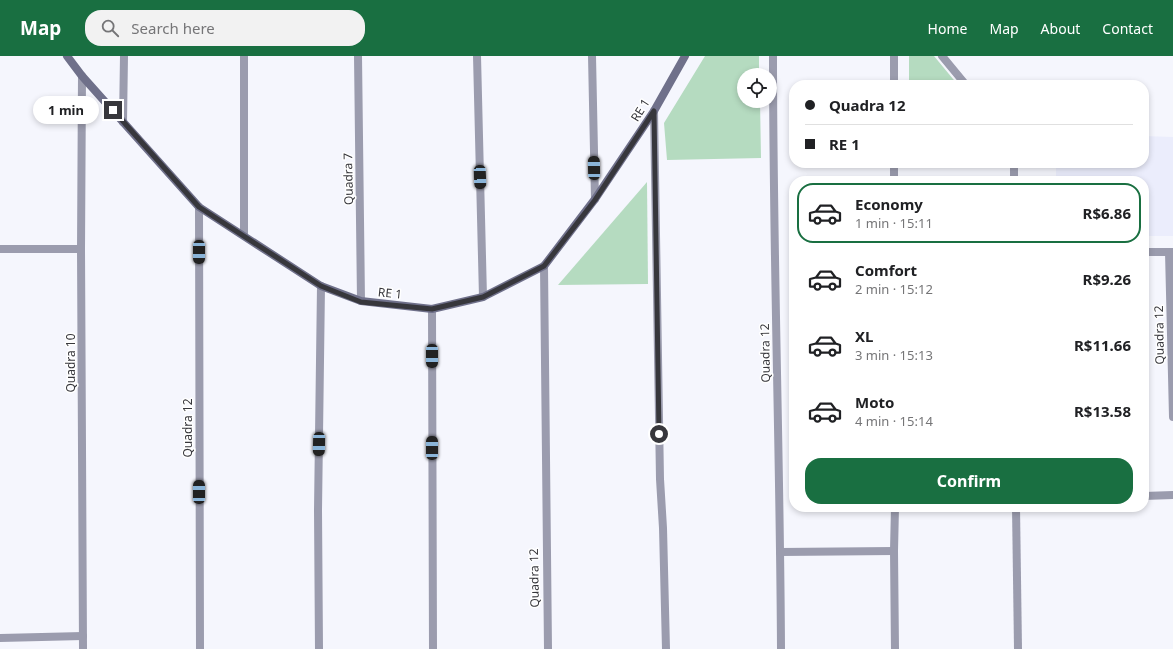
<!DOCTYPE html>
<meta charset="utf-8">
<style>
body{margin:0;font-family:"Noto Sans",sans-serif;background:#f2f2f2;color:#202124;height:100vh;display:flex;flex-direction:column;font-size:15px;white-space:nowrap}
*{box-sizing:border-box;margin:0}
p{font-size:13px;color:#757577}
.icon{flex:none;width:22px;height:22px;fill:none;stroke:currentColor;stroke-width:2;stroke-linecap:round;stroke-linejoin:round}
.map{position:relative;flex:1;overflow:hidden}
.sheet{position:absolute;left:789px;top:120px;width:360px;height:336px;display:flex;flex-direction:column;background:#fff;border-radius:16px;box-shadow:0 2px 6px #0003}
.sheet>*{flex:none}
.banner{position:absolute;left:789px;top:24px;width:360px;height:88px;border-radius:16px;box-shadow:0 2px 6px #0003;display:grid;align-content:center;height:88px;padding:0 16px;background:#fff}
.fabs{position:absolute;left:737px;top:12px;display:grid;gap:8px}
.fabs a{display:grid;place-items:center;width:40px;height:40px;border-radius:50%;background:#fff;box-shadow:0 2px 6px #0003;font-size:20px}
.end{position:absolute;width:18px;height:18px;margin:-9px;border:5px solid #37373c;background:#fff;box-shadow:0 0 0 2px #fff}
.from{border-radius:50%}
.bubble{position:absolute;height:28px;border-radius:14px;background:#fff;box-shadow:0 2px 6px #0003;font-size:13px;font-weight:700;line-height:28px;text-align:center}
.car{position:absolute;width:12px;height:24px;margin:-12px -6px;border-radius:5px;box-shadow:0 0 3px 1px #0007;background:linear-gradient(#222 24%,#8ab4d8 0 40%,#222 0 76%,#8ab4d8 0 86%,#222 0)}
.banner b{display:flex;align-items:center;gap:14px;height:38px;font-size:15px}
.banner b+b{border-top:1px solid #e0e0e0}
.banner i{width:10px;height:10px;background:#202124}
ul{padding:7px 0 0;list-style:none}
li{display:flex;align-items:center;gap:12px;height:60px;margin:0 8px 6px;padding:0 8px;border:2px solid transparent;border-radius:16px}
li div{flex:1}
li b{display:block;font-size:15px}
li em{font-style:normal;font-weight:700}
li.active{border-color:#196f41}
li>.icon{width:36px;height:36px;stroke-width:1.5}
.button{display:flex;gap:8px;margin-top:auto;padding:8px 16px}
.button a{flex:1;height:46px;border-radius:16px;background:#196f41;color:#fff;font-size:16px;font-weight:700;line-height:46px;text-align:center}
header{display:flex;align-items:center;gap:24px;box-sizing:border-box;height:56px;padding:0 20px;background:#196f41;color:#fff}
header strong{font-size:19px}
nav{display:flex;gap:22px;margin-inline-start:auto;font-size:14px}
.search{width:280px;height:36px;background:#f2f2f2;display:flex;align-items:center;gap:10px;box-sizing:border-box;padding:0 14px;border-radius:16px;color:#757577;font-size:15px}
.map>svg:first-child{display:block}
.built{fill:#ebedfc}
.green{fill:#b5dbc0}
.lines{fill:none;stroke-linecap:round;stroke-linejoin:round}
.lane{stroke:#9b9cae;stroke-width:8}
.street{stroke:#9b9cae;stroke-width:8}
.secondary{stroke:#6f708a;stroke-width:8}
.route{stroke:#37373c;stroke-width:5}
.labels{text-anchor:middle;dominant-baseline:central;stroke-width:3;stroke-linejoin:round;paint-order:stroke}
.street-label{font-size:12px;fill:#37373c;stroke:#fff}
</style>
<header>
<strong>Map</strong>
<div class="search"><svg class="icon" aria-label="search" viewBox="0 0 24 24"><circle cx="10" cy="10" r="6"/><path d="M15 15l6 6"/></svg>Search here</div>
<nav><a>Home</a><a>Map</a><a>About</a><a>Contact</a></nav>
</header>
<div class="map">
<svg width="1173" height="593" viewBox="0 0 1173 593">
<rect width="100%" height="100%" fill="#f5f6fd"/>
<!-- built -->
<path class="built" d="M1144,80L1173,81V180H1144V125H1056V107H1144Z"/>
<!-- green -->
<g class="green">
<path d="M705,0H759V19H744V45H760L761,102L667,104L664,67Z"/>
<path d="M909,0H934L958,29H909Z"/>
<path d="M647,126L648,228L558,229Z"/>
</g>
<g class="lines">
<!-- lane -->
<g class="lane">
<path d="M0,193H81"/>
<path d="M0,582L83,580"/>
</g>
<!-- street -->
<g class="street">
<path d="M358,0L361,245"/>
<path d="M477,0L483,241"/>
<path d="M592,0L595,143"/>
<path d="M773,0C773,198 780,395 781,593"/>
<path d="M942,0L966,29"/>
<path d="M82,20L81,193L83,593"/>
<path d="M894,29V0"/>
<path d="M654,55L660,423L663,472L666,593"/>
<path d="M123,66L124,0"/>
<path d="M894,107V125"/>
<path d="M1014,107V125"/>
<path d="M199,151L200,593"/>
<path d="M244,179V0"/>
<path d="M1144,196H1173"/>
<path d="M1169,196L1173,361"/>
<path d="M544,210L548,593"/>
<path d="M432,253L433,593"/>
<path d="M1144,440L1173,439"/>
<path d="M1016,451L1018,593"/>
<path d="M780,496L894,495"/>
<path d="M319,593L318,454L321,230"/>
<path d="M895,593L894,495L895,451"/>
</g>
<!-- secondary -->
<path class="secondary" d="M67,0L82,20L199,151L321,230L361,245L432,253L483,241L544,210L595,143L654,55L685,0"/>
</g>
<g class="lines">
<!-- route -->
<path class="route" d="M113,54L199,151L321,230L361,246L432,253L483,241L544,210L595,144L654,55L659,378"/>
</g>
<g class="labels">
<!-- street labels -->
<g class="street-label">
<text transform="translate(640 54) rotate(-58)">RE 1</text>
<text transform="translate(348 123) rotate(-91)">Quadra 7</text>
<text transform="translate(390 237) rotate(6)">RE 1</text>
<text transform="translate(1159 279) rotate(-91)">Quadra 12</text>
<text transform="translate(765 297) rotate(-91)">Quadra 12</text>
<text transform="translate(70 307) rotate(-90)">Quadra 10</text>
<text transform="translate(187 372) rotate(-90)">Quadra 12</text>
<text transform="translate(534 522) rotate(-91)">Quadra 12</text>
</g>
</g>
</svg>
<div class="fabs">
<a><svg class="icon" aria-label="locate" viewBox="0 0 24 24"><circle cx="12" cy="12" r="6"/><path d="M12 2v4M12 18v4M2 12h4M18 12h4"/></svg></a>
</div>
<i class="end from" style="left:659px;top:378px"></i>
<i class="end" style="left:113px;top:54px"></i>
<div class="bubble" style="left:33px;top:40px;width:66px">1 min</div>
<i class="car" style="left:594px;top:112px;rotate:359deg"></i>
<i class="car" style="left:480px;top:121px;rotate:178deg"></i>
<i class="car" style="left:199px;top:196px;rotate:180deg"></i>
<i class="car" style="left:432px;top:300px;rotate:180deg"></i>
<i class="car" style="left:319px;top:388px;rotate:181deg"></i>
<i class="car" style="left:432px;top:392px;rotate:0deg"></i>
<i class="car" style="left:199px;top:436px;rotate:0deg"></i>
<div class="banner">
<b><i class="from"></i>Quadra 12</b>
<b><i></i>RE 1</b>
</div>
<section class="sheet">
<ul>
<li class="active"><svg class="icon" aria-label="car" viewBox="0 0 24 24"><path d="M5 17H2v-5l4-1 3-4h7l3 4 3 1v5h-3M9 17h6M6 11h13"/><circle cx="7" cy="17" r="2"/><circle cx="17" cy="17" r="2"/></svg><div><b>Economy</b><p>1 min · 15:11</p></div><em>R$6.86</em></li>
<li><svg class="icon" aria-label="car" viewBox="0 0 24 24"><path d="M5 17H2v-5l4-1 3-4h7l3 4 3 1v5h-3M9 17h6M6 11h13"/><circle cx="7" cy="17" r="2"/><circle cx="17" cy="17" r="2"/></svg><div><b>Comfort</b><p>2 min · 15:12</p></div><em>R$9.26</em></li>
<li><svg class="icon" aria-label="car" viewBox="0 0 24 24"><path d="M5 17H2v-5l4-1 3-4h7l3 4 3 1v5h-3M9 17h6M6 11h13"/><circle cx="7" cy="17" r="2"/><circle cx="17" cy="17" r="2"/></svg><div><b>XL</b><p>3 min · 15:13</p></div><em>R$11.66</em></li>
<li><svg class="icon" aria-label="car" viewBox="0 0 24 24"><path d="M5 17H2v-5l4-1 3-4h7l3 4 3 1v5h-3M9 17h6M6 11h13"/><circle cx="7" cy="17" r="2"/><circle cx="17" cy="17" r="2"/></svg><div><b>Moto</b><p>4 min · 15:14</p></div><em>R$13.58</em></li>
</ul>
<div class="button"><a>Confirm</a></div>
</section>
</div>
